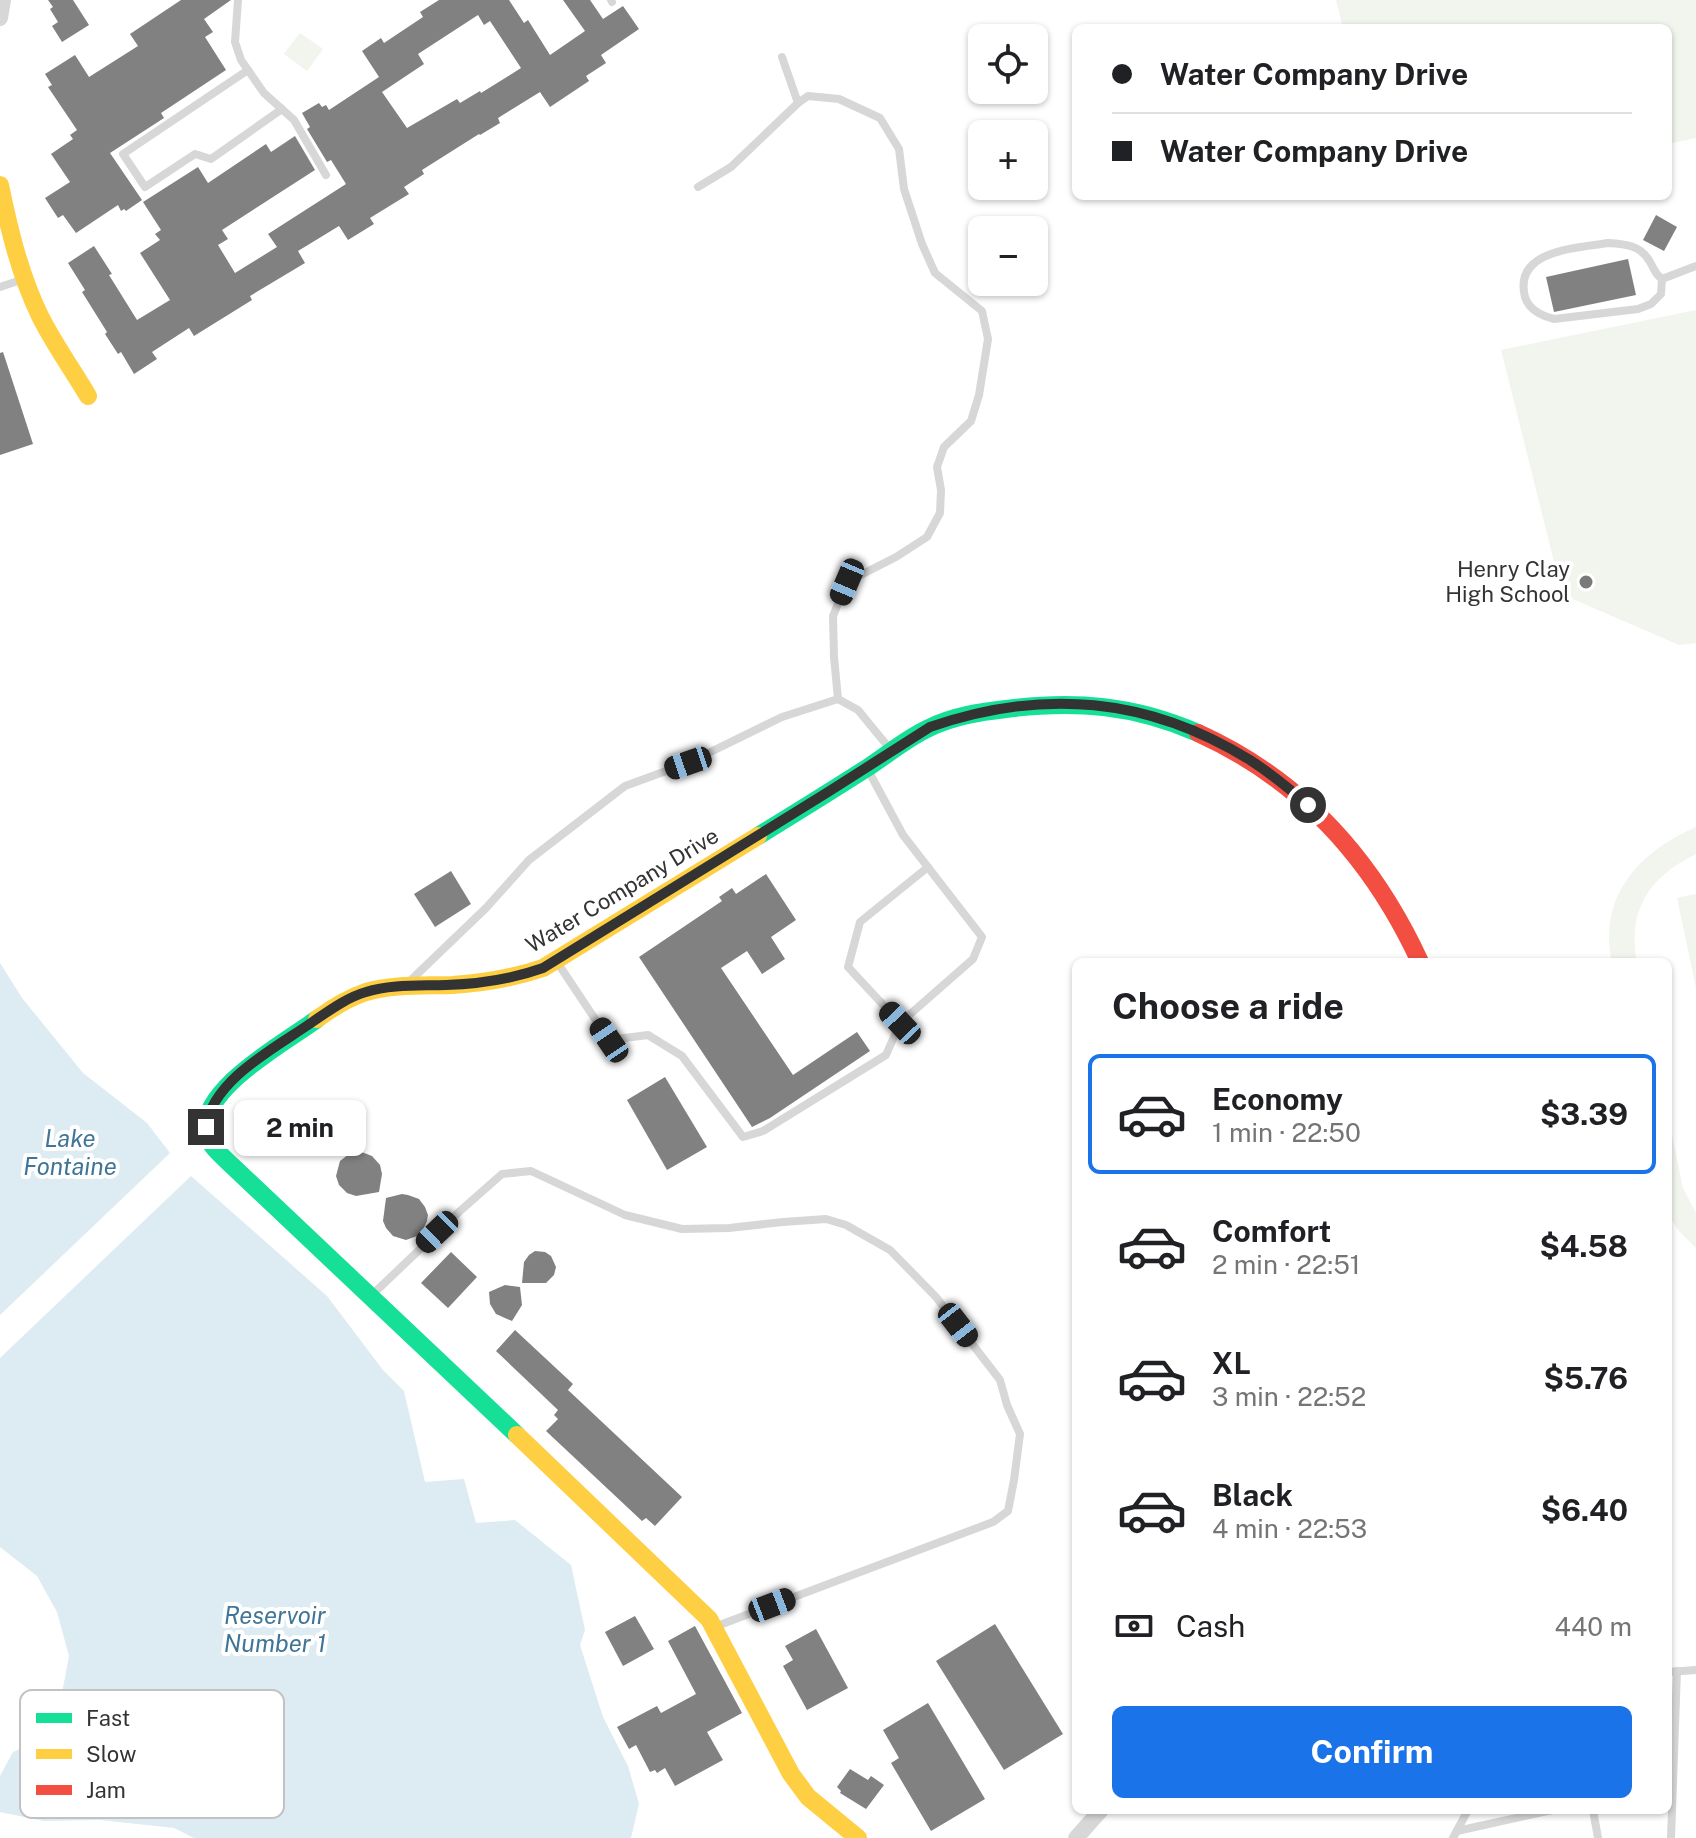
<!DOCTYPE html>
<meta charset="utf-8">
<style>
body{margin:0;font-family:"Public Sans",sans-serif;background:#f6f6f6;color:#202124;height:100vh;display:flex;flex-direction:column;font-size:30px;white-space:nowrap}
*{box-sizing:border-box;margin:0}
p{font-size:26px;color:#757577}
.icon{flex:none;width:44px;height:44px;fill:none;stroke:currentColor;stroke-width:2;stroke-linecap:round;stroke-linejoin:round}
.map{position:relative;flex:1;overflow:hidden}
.panel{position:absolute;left:1072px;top:958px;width:600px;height:856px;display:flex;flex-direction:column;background:#fff;border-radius:12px;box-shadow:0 2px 6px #0004}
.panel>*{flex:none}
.hud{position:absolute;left:1072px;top:24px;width:600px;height:176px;border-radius:12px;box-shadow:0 2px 6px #0004;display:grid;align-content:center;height:176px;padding:0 40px;background:#fff}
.controls{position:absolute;left:968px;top:24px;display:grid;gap:16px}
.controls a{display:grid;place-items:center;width:80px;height:80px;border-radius:12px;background:#fff;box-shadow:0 2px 6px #0004;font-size:40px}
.end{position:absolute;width:36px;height:36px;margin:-18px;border:10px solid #333;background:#fff;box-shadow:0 0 0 4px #fff}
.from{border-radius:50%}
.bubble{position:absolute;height:56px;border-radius:12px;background:#fff;box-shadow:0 2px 6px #0004;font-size:26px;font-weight:700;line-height:56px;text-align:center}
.car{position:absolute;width:24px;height:48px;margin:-24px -12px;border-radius:10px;box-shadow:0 0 6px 2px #0007;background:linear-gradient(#222 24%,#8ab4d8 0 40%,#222 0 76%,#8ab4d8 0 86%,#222 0)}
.hud b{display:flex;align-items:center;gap:28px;height:76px;font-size:30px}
.hud b+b{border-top:2px solid #e0e0e0}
.hud i{width:20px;height:20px;background:#202124}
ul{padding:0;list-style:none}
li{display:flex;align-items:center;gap:24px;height:120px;margin:0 16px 12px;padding:0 24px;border:4px solid transparent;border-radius:12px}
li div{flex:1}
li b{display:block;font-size:30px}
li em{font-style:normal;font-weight:700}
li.selected{border-color:#1a73e8}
li>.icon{width:72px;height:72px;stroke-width:1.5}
h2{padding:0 40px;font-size:36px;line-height:96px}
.pay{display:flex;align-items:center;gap:20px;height:88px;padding:0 40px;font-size:30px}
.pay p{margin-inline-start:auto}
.primary-button{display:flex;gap:16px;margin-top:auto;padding:16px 40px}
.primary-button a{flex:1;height:92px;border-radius:12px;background:#1a73e8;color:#fff;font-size:32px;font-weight:700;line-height:92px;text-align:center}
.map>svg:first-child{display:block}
.green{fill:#f1f5ed}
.water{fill:#ddebf3}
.building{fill:#818181;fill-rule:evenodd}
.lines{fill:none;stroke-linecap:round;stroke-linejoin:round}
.lane{stroke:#d7d7d7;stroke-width:8}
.street{stroke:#d7d7d7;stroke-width:16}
.fast{stroke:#16e098;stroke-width:18}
.slow{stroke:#ffcf43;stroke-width:18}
.jam{stroke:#f24e42;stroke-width:18}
.route{stroke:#333;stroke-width:10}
.poi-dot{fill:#7a7a7a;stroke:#fff;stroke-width:3}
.labels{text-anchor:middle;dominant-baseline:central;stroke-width:8;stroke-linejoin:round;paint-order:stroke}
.poi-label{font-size:22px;fill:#333;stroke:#fff;text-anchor:end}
.street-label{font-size:22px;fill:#333;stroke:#fff}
.water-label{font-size:24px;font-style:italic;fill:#3f7597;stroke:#fff}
.key{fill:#fff;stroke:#c2c2c2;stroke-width:2}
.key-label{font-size:22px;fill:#333}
</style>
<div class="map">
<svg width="1696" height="1838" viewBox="0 0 1696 1838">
<rect width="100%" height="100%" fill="#fff"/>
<!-- green -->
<g class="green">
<path d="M1336,0H1696V138L1668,144V28H1343Z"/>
<path d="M300,33L323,49L307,71L284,54Z"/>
<path d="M1696,310V643L1679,645L1568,597L1561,590L1501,350Z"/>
<path d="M1696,827V854C1649,877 1627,910 1637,962H1612C1598,896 1639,852 1696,827Z"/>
<path d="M1696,894V988L1677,898Z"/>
<path d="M1668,1116L1683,1188L1696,1213V1248L1678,1230L1668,1214Z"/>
</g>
<!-- water -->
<g class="water">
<path d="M0,963L22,998L83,1073L147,1123L170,1153L0,1315Z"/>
<path d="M191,1176L327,1296L383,1370L404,1391L425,1482L464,1479L476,1523L515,1520L571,1565L585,1630L580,1645L603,1717L628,1766L639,1804L631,1838H194L174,1828L100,1820L44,1821L0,1812V1776L13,1752L46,1738L60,1704L69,1656L57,1612L37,1576L0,1547V1358Z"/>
</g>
<!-- building -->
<g class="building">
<path d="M48,0H73L89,25L62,42L52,26L58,22L50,9L53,7Z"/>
<path d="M181,0H231L204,19L213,32L205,37L226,70L161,113L164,118L110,153L142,200L126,211L124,209L121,211L118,205L76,233L63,215L58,218L45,198L70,182L51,154L73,139L70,135L77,130L48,87L52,85L45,74L75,55L89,77L138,46L130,34Z"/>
<path d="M439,0H509L524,23L528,20L550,55L585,31L563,0H590L603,19L623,6L639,29L601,55L606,63L586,76L589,81L550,107L540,92L498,118L500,123L480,135L479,134L422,170L424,174L404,187L409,194L370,218L374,224L348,240L339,226L298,251L305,263L250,296L252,300L194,336L189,328L152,352L157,359L134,374L121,352L118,354L105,334L107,332L82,292L85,290L68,263L94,246L112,274L109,275L137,320L170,300L140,253L160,240L155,234L161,230L143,202L198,167L208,183L266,144L271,152L295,136L315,170L222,230L228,239L218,245L235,273L277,247L268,234L346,184L331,160L327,162L307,129L310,127L302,113L319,103L322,107L326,105L329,110L379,77L362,51L381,38L384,43L423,17L420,12ZM478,15L484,25L490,21L521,68L481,93L480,91L460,103L457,99L407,128L382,92L424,64L418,54Z"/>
<path d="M1656,215L1677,227L1664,251L1643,240Z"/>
<path d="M1628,259L1636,295L1554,312L1546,277Z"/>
<path d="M3,352L33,444L0,455V353Z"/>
<path d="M451,871L471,904L435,927L414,894Z"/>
<path d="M766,874L796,920L771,937L785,959L762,974L747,951L721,968L793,1075L857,1032L870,1051L770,1118L752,1127L639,957L722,901L719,897L732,888L736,894Z"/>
<path d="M665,1077L707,1147L667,1170L627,1100Z"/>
<path d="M359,1151L372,1156L380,1165L382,1174L379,1192L356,1196L347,1193L339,1185L336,1176L340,1161L349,1154Z"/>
<path d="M402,1194L408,1195L419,1199L425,1207L428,1215L427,1221L422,1232L417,1236L406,1240L393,1236L386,1228L383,1221L386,1198Z"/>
<path d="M535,1251L545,1252L551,1256L556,1267L554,1275L546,1283H522L524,1262L529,1255Z"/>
<path d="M451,1252L477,1277L448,1308L421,1283Z"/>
<path d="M505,1285L520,1287L522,1305L512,1321L496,1314L490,1304L489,1292Z"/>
<path d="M515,1330L573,1384L568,1390L682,1497L655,1526L646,1518L642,1521L546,1431L558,1419L554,1415L558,1410L496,1351Z"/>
<path d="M635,1616L654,1649L623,1666L605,1632Z"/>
<path d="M995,1624L1063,1734L1004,1770L936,1661Z"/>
<path d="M695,1626L742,1713L707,1732L723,1760L675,1786L665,1768L657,1773L655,1770L650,1772L636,1745L629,1749L617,1727L657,1706L661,1713L696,1694L668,1641Z"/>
<path d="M816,1629L848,1688L807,1710L783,1666L793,1660L785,1646Z"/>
<path d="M928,1703L985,1799L931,1831L891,1763L899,1758L883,1730Z"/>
<path d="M850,1769L868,1780L871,1776L884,1785L866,1809L840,1793L841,1791L837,1787Z"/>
</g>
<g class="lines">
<!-- lane -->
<g class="lane">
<path d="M238,0L235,42L241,60L264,93L294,120L326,175"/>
<path d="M611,0L612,2"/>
<path d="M782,57L798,103"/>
<path d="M248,70L123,154L145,187L195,154L211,159L282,109"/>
<path d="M698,187L731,167L798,103L808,96L839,99L880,118L899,149L904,189L922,244L935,273L982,311L988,339L979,395L971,421L944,447L937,467L941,490L940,513L927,537L896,557L847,582L833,616L834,657L838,699"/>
<path d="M1608,243C1625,244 1641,245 1650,262C1655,270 1654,273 1662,279L1661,294L1651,304L1638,309L1554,319C1542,316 1529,310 1525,297C1513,250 1576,248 1608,243Z"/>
<path d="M1662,279L1696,266"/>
<path d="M0,287L21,280"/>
<path d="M557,962L609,1040L648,1035L682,1056L743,1137L763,1131L886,1055L900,1023L973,959L982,937L903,835L868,770"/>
<path d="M411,980L486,908L529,860L625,786L688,763L782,717L838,699L858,710L890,749"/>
<path d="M900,1023L848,967L860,922L928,867"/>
<path d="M373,1294L460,1211L502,1174L531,1171L625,1215L682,1229L729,1228L783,1222L826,1219L846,1225L890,1250L936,1297L1000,1380L1007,1405L1020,1434L1014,1480L1008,1511L993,1522L717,1626"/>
<path d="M1668,1672L1696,1670"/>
<path d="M1593,1810L1598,1838"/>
<path d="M1457,1831L1552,1810"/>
<path d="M1453,1838L1468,1810"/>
<path d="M1671,1838L1677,1671"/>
</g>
<!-- street -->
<g class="street">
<path d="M0,18L3,0"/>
<path d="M1076,1838L1101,1810"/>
</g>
<!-- fast -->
<g class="fast">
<path d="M758,836C794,814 831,791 867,768C887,755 907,738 929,728C953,716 980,712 1006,709C1075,700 1134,705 1198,733"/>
<path d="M317,1019C288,1041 194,1091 207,1136C210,1145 219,1153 226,1160L517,1435"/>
</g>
<!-- slow -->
<g class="slow">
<path d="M0,185C9,229 20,275 40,316C54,344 72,369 88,396"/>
<path d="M317,1019C332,1008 348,998 366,992C393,984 423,986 452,985C483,983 513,978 543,968L758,836"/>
<path d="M517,1435L709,1619L791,1774L808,1797L858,1838"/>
</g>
<!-- jam -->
<path class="jam" d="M1198,733C1302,780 1373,860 1420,962"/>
</g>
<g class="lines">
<!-- route -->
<path class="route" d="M206,1127C212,1081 273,1049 308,1025C326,1013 345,998 366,992C391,984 420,986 446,985C478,984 512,979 543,968L828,792L930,727C1043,688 1148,697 1250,760C1270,773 1290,789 1308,805"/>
</g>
<!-- markers -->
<circle class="poi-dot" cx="1586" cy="582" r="8"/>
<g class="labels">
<!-- poi labels -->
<g class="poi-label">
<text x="1570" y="569">Henry Clay<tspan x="1570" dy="25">High School</tspan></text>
</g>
<!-- street labels -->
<g class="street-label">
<text transform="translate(622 890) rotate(-31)">Water Company Drive</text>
</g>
<!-- water labels -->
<g class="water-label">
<text x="70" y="1138">Lake<tspan x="70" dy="28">Fontaine</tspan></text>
<text x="275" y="1615">Reservoir<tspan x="275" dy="28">Number 1</tspan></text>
</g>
</g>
<!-- legend -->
<rect x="20" y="1690" width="264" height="128" rx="12" class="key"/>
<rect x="36" y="1713" width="36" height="10" fill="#16e098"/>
<rect x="36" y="1749" width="36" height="10" fill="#ffcf43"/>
<rect x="36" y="1785" width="36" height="10" fill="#f24e42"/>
<g class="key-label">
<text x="86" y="1726">Fast</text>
<text x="86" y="1762">Slow</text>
<text x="86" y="1798">Jam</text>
</g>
</svg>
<div class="controls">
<a><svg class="icon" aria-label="locate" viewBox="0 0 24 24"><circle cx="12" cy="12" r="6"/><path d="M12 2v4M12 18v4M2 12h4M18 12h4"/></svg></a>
<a>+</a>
<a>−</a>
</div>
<i class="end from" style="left:1308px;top:805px"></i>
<i class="end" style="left:206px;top:1127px"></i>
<div class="bubble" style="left:234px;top:1100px;width:132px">2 min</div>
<i class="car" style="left:847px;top:582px;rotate:203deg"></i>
<i class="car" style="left:688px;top:763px;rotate:251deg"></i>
<i class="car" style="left:900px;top:1023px;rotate:317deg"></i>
<i class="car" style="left:609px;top:1040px;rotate:326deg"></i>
<i class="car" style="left:437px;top:1232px;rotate:226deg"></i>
<i class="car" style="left:958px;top:1325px;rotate:142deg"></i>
<i class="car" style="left:772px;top:1605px;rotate:69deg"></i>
<div class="hud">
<b><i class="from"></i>Water Company Drive</b>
<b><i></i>Water Company Drive</b>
</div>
<section class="panel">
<h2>Choose a ride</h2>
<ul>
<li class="selected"><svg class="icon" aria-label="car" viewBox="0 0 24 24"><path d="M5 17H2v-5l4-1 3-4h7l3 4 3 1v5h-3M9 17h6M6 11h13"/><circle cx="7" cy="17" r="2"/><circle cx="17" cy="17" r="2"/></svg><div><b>Economy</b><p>1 min · 22:50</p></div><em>$3.39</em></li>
<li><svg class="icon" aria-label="car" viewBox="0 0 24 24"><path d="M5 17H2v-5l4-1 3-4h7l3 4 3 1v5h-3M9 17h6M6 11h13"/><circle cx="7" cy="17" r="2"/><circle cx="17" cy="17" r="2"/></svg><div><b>Comfort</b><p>2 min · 22:51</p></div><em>$4.58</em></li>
<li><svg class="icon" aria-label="car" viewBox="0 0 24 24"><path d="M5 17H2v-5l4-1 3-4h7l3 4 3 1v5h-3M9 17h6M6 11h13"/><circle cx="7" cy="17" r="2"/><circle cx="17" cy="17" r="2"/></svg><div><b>XL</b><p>3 min · 22:52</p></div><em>$5.76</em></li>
<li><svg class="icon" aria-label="car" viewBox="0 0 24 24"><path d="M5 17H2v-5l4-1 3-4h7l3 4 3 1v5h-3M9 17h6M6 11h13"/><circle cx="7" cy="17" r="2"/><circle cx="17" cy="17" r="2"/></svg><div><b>Black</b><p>4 min · 22:53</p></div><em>$6.40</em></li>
</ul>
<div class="pay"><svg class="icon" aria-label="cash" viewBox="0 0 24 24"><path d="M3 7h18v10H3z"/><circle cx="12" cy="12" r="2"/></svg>Cash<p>440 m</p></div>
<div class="primary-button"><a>Confirm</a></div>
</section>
</div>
